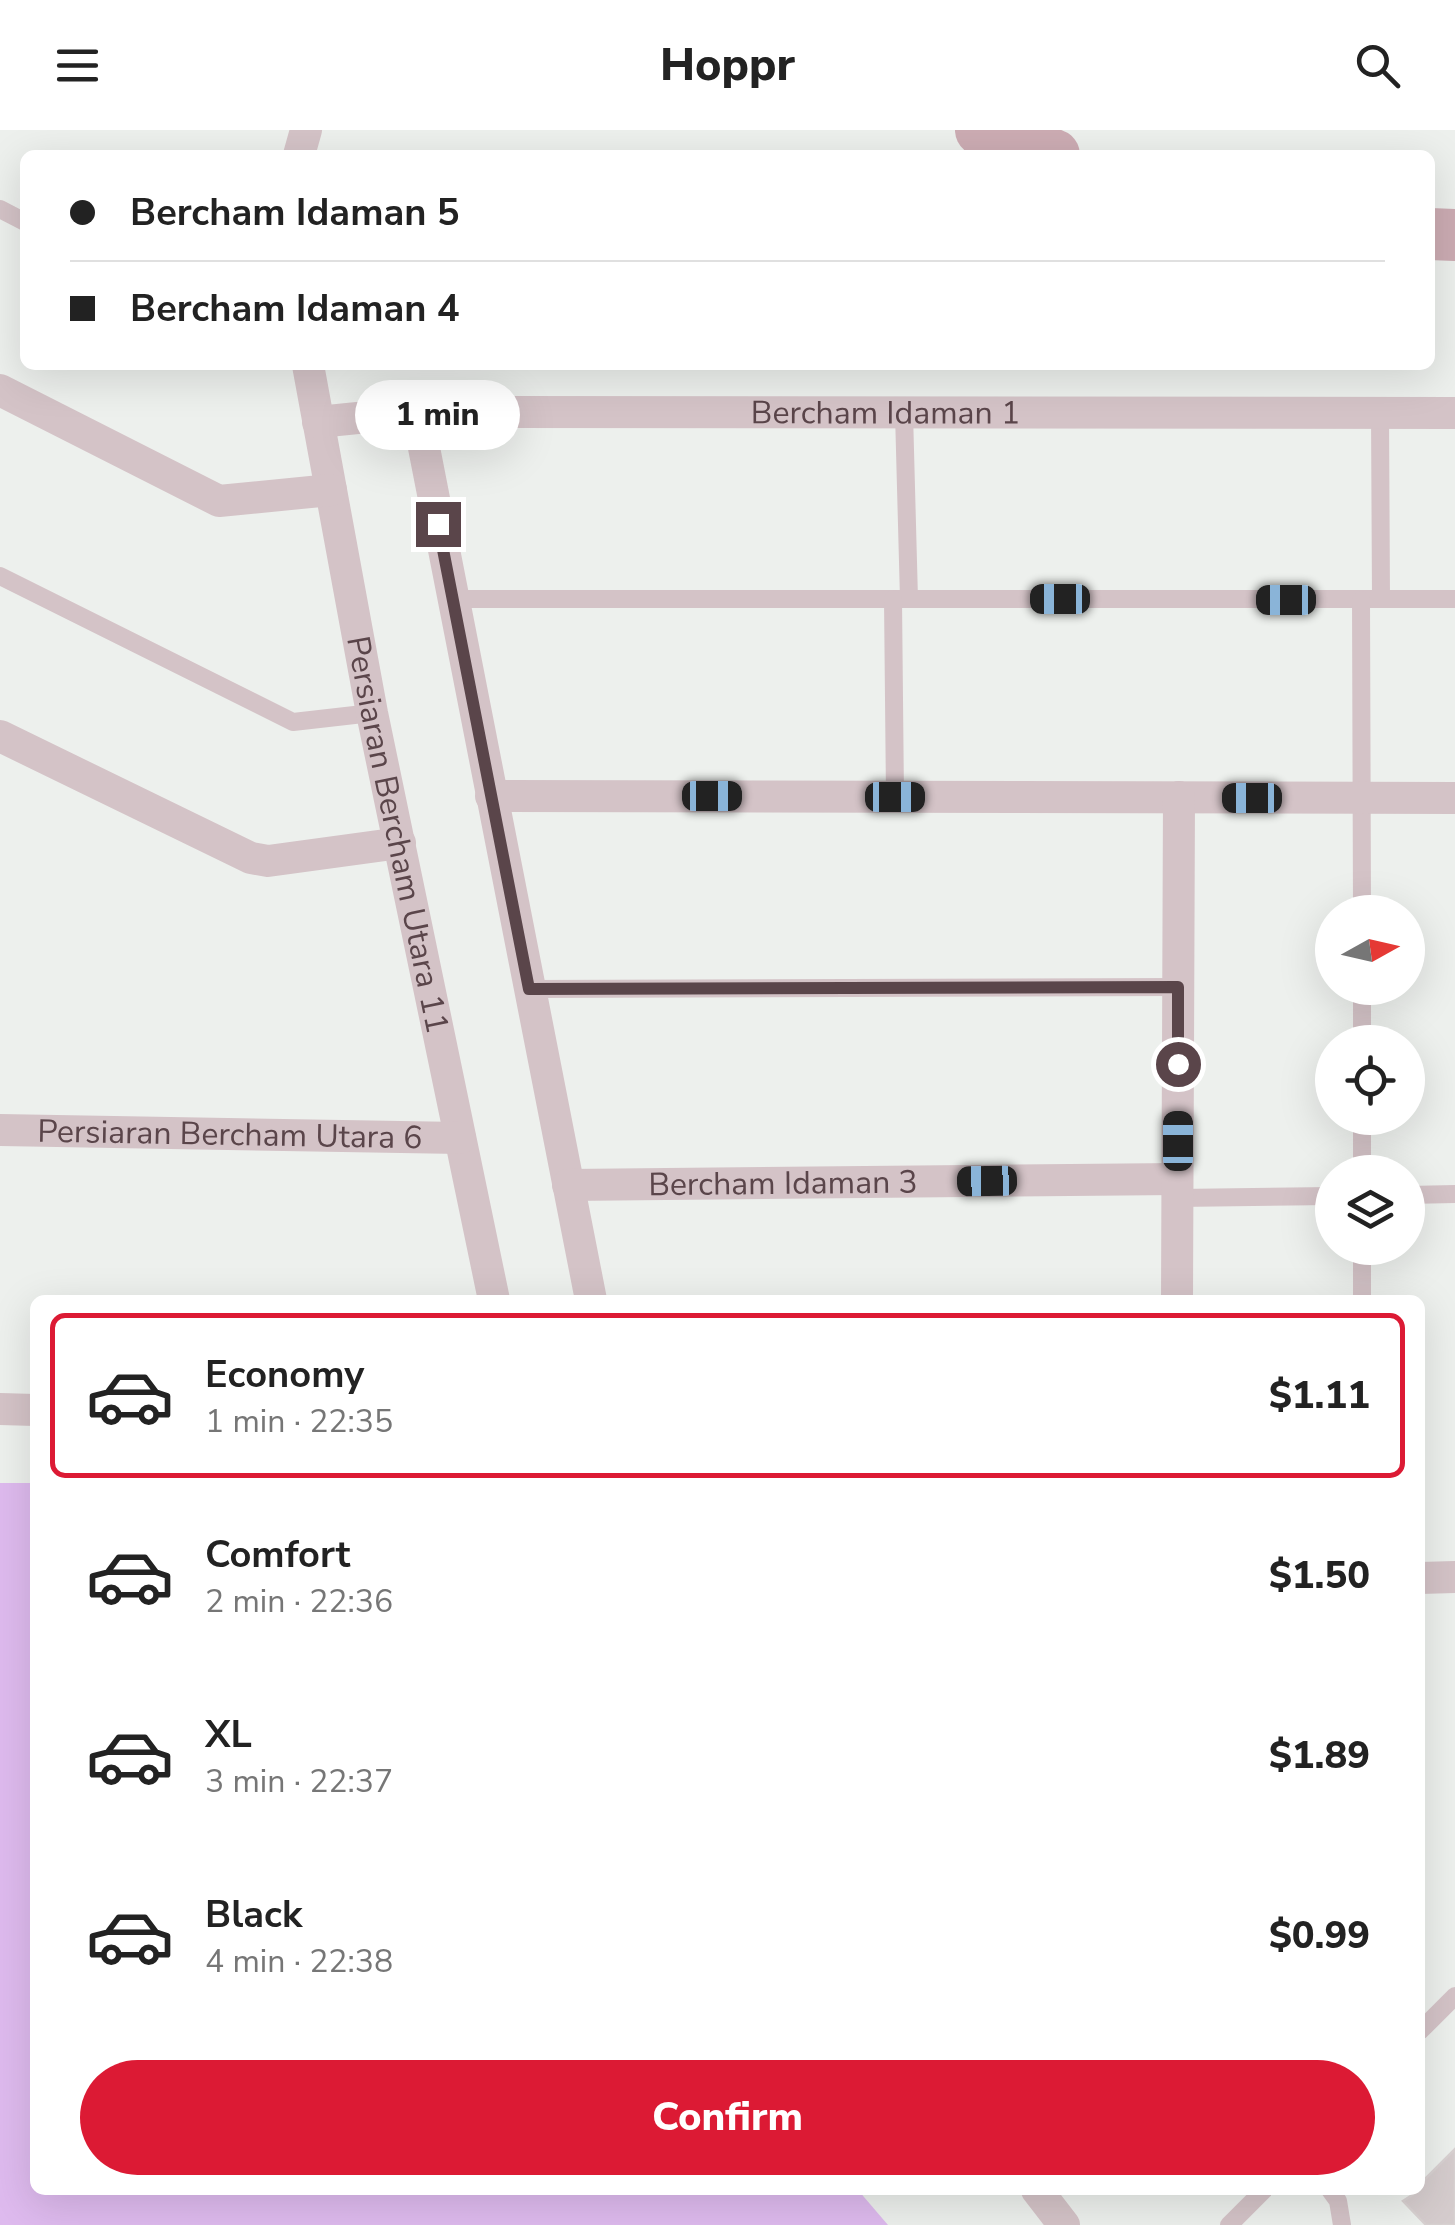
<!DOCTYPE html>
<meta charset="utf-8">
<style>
body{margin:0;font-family:"Nunito Sans",sans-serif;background:#f2f2f2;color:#222;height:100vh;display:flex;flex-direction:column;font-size:38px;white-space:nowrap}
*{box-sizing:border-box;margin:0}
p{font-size:32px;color:#767676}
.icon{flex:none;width:55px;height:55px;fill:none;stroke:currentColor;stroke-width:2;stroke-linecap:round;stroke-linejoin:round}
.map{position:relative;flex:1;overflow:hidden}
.panel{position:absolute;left:30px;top:1165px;width:1395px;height:900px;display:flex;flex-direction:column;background:#fff;border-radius:15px;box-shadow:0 10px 40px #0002}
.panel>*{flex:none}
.guide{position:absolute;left:20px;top:20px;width:1415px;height:220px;border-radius:15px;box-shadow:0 10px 40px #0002;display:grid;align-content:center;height:220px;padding:0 50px;background:#fff}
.needle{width:65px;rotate:82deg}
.tools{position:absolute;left:1315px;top:765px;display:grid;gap:20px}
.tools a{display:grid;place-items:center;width:110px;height:110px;border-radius:50%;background:#fff;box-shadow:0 10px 40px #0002;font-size:50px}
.end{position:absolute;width:45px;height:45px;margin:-22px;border:12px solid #5a454a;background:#fff;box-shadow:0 0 0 5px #fff}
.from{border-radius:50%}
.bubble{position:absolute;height:70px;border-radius:35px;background:#fff;box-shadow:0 10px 40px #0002;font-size:32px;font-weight:800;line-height:70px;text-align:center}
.car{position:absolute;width:30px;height:60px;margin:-30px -15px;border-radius:12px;box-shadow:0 0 8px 2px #0007;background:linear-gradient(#222 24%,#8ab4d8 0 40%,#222 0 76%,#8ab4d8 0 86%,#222 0)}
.guide b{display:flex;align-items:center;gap:35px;height:95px;font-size:38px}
.guide b+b{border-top:2px solid #e0e0e0}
.guide i{width:25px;height:25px;background:#222}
ul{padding:18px 0 0;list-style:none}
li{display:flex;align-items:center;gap:30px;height:165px;margin:0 20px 15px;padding:0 30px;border:5px solid transparent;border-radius:15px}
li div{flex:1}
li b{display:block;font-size:38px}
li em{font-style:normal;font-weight:800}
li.on{border-color:#dc1a34}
li>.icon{width:90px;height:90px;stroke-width:1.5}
.action{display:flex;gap:20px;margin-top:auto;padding:20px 50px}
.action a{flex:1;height:115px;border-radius:60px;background:#dc1a34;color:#fff;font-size:40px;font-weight:800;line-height:115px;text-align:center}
header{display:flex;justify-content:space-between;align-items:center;height:130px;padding:0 50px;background:#fff;font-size:45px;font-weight:800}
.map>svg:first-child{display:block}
.green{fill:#debaee}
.building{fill:#d5cccd;stroke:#d8d1d1;stroke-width:2.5}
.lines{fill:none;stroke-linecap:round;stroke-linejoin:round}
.service{stroke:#d4c3c7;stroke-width:18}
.minor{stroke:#d4c3c7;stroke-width:32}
.primary{stroke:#ccacb3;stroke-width:52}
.route{stroke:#5a454a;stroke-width:12}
.labels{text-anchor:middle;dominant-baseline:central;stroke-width:10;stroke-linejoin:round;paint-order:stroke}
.street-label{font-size:32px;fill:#5a454a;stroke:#fff}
</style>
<header><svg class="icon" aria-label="menu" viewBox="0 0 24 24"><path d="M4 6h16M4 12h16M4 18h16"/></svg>Hoppr<svg class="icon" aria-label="search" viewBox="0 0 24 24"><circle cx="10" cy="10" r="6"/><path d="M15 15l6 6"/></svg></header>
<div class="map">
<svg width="1455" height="2095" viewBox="0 0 1455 2095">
<rect width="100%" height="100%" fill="#edf0ed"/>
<!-- green -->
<path class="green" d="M0,1353H35V2060H858L888,2095H0Z"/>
<!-- building -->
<path class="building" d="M1455,2019V2095H1426L1403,2071L1420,2060V2054Z"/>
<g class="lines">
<!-- service -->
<g class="service">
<path d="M0,79L25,92"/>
<path d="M904,283L909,469"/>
<path d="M1380,283L1381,469"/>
<path d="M0,446L293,592L372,583"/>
<path d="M452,469H1455"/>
<path d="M893,469L895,667"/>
<path d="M1361,470L1362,782"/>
<path d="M1362,858V912"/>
<path d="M529,859L1178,857"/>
<path d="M1362,988V1042"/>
<path d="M1408,1065L1455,1064"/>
<path d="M1177,1068L1332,1066"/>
<path d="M1362,1118V1170"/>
<path d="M1420,1901L1455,1866"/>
<path d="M1330,2060L1338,2071L1342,2095"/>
<path d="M1229,2095L1264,2060"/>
</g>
<!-- minor -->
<g class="minor">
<path d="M299,25L306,0"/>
<path id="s1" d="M308,235L372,583L494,1170"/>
<path d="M0,260L219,371L331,360"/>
<path d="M417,282L591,1170"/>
<path id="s2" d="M318,292L417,282L1455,283"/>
<path d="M0,606L251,728L268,731L400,713"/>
<path d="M491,666L1455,668"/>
<path id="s3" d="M0,1000L460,1008"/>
<path id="s4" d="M568,1055L1177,1049"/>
<path d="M1177,1170L1179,667"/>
<path d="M0,1279L35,1280"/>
<path d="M1420,1448L1455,1447"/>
<path d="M1037,2060L1064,2095"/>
</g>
<!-- primary -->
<g class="primary">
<path d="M981,0L1054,25"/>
<path d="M1430,104L1455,105"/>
</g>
</g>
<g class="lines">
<!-- route -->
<path class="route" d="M438,394L529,859L1178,857V934"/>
</g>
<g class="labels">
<!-- street labels -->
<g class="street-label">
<text stroke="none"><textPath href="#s2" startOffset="568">Bercham Idaman 1</textPath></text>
<text stroke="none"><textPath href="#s1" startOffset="478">Persiaran Bercham Utara 11</textPath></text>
<text stroke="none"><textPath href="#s3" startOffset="230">Persiaran Bercham Utara 6</textPath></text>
<text stroke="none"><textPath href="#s4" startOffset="215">Bercham Idaman 3</textPath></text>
</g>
</g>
</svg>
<div class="tools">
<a><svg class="needle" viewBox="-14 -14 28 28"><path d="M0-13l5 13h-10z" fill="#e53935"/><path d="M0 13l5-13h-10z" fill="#767676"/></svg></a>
<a><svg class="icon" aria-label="locate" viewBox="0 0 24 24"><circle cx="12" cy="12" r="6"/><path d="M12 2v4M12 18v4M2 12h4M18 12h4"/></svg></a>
<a><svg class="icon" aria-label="layers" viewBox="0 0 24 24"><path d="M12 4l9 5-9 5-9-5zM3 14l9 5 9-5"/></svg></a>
</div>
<i class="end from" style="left:1178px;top:934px"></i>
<i class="end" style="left:438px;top:394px"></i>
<div class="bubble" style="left:355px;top:250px;width:165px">1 min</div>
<i class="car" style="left:1060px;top:469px;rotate:270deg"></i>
<i class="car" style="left:1286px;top:470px;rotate:270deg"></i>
<i class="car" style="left:712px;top:666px;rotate:90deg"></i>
<i class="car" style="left:895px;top:667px;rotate:90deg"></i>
<i class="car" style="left:1252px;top:668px;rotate:270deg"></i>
<i class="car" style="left:1178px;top:1011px;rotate:0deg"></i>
<i class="car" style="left:987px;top:1051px;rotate:269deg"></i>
<div class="guide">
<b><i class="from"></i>Bercham Idaman 5</b>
<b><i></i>Bercham Idaman 4</b>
</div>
<section class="panel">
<ul>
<li class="on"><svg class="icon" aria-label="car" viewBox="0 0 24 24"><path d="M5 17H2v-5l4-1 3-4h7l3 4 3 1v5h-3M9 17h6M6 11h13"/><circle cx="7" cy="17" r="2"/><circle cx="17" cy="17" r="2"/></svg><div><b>Economy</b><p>1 min · 22:35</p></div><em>$1.11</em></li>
<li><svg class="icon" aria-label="car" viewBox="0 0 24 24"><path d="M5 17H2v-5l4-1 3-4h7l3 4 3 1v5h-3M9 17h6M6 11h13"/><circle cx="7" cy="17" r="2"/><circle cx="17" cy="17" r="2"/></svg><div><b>Comfort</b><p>2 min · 22:36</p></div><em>$1.50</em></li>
<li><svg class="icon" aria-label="car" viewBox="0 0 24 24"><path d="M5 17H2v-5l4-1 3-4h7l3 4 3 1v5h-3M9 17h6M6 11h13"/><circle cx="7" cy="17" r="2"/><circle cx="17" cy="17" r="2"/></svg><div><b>XL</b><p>3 min · 22:37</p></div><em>$1.89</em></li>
<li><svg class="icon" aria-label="car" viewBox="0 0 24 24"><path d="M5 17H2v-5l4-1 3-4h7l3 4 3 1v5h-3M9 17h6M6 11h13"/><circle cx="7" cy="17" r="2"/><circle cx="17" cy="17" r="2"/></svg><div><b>Black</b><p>4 min · 22:38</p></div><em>$0.99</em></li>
</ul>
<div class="action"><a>Confirm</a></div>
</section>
</div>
